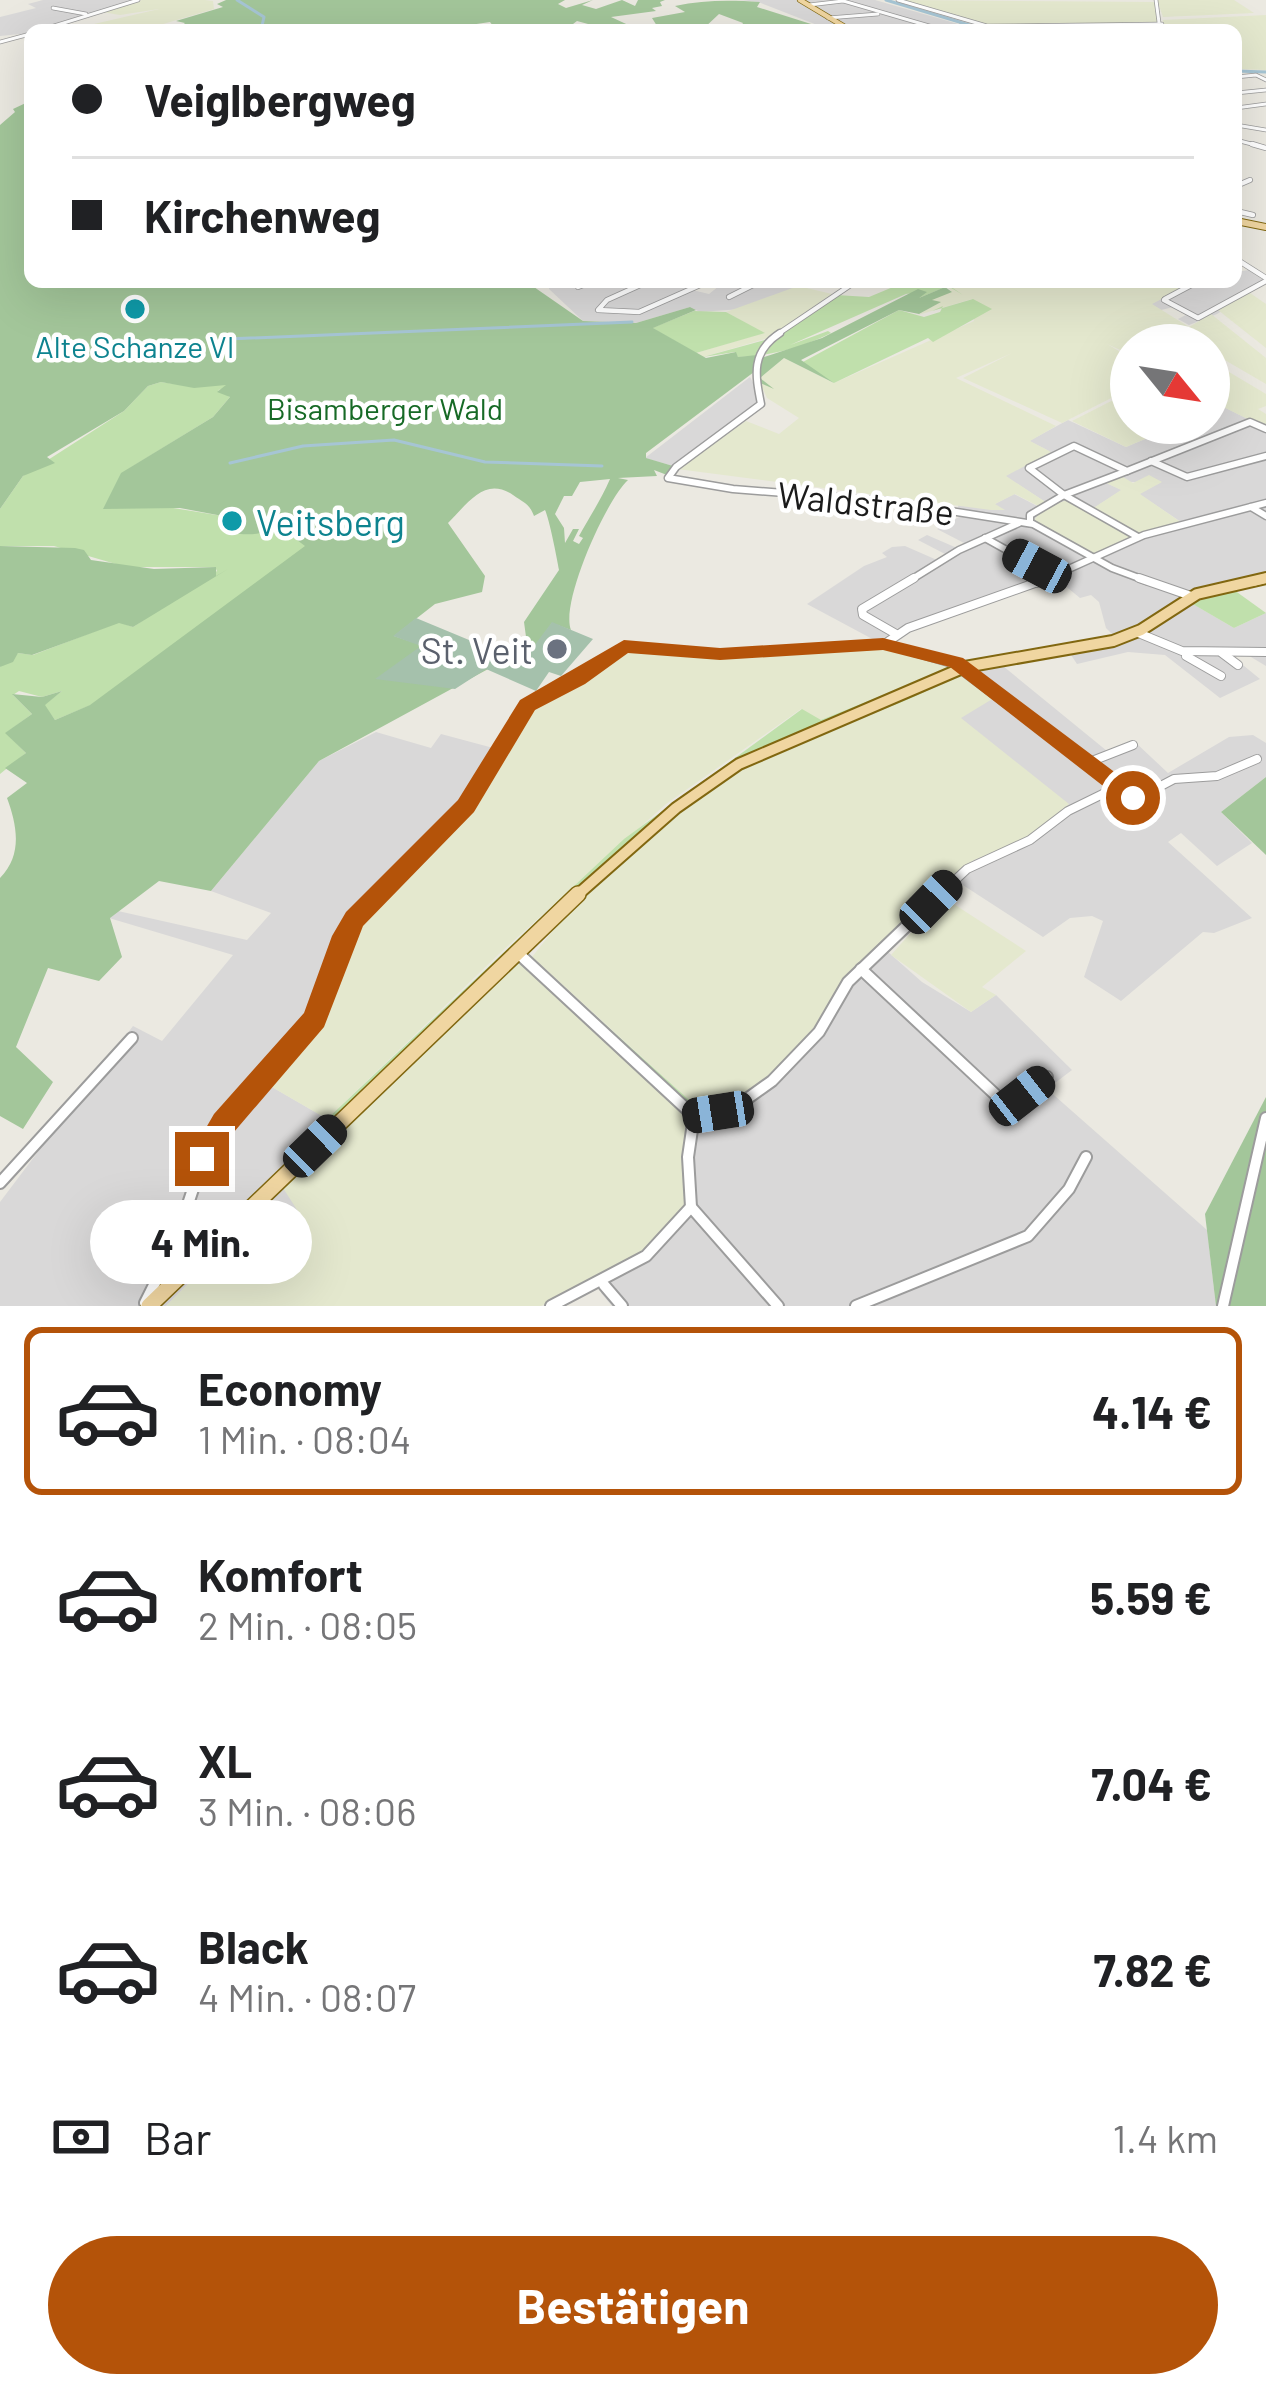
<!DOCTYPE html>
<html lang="de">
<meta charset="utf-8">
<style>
body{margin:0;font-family:Barlow,sans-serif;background:#f2f2f2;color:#202124;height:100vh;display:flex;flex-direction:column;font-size:45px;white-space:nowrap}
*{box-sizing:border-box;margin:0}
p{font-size:39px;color:#757577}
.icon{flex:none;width:66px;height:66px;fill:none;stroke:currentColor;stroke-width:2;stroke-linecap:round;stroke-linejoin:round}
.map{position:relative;height:1306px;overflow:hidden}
.details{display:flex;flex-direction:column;background:#fff;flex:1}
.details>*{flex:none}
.top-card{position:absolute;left:24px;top:24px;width:1218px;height:264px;border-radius:18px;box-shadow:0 12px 48px #0002;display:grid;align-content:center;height:264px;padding:0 48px;background:#fff}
.needle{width:78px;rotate:120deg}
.tools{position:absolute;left:1110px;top:324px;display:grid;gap:24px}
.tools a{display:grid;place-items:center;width:120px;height:120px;border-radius:50%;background:#fff;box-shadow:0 12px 48px #0002;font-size:60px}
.end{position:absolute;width:54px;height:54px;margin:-27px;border:15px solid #b45309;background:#fff;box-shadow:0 0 0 6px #fff}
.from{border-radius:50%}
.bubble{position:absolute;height:84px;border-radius:42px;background:#fff;box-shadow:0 12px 48px #0002;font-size:39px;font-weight:700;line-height:84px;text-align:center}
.car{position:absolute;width:36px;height:72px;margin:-36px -18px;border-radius:15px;box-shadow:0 0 9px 3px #0007;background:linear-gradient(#222 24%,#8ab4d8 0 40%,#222 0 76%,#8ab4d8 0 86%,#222 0)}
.top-card b{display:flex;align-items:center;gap:42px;height:114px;font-size:45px}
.top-card b+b{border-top:3px solid #e0e0e0}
.top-card i{width:30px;height:30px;background:#202124}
ul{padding:21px 0 0;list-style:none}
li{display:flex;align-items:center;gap:36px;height:168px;margin:0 24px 18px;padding:0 24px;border:6px solid transparent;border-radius:18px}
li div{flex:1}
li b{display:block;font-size:45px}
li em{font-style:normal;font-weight:700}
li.selected{border-color:#b45309}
li>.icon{width:108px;height:108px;stroke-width:1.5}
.pay{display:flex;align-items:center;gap:30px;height:132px;padding:0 48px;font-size:45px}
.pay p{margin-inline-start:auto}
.cta{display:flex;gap:24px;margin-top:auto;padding:24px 48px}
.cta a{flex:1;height:138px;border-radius:72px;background:#b45309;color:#fff;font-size:48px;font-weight:700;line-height:138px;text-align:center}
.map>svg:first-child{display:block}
.residential{fill:#d9d8d8}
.farmland{fill:#e4e8ce}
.grass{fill:#c0e0ac}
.forest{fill:#a3c69a;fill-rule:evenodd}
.cemetery{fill:#a5c1ac}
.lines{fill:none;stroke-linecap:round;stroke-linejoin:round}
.stream{stroke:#a6c5d4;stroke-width:3}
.minor-far4-casing{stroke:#9c9c9c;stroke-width:4.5}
.minor-far3-casing{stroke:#9c9c9c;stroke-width:6}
.minor-far2-casing{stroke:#9c9c9c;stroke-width:9}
.minor-far1-casing{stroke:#9c9c9c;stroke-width:10}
.minor-casing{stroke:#9c9c9c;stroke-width:14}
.major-far4-casing{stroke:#816710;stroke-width:6}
.major-far3-casing{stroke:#816710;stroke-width:8}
.major-far2-casing{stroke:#816710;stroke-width:12}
.major-far1-casing{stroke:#816710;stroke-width:14}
.major-casing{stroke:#816710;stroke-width:18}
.minor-far4{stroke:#fff;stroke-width:3}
.minor-far3{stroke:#fff;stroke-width:4.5}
.minor-far2{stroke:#fff;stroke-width:6}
.minor-far1{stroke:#fff;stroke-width:8}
.minor{stroke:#fff;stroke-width:10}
.major-far4{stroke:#f0d6a1;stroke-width:4.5}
.major-far3{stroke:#f0d6a1;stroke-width:6}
.major-far2{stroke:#f0d6a1;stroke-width:9}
.major-far1{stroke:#f0d6a1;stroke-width:10}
.major{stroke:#f0d6a1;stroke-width:15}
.route{fill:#b45309}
.culture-dot{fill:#0f9aa8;stroke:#fff;stroke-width:4.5}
.worship-dot{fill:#6b7280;stroke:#fff;stroke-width:4.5}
.labels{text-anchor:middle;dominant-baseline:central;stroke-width:9;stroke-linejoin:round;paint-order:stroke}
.far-culture-label{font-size:30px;fill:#0d838f;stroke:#fff}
.far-park-label{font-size:30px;fill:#176a26;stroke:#fff}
.street-label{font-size:36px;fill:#1b1b1b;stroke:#fff}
.culture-label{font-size:36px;fill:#0d838f;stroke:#fff;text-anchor:start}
.worship-label{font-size:36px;fill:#5b616d;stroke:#fff;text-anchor:end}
</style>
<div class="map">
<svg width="1266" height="1306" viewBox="0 0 1266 1306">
<rect width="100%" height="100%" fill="#ebe9e1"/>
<!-- residential -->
<g class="residential">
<path d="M43,0H142L55,27L61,30L0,36V17L36,8L28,4Z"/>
<path d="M740,0H875L979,30H830L758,2Z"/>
<path d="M1249,270L1266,282L1217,314L1189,325L1178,319L1186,315L1173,307L1161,310L1151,304L1194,282H1236V272Z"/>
<path d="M549,282H693L688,289L709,294L724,282H781L795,288L742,309L700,312L690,307L636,323L583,321L549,289Z"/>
<path d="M750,377L761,397L742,418L673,466L645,458Z"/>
<path d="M1224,407L1266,428V583L1193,604L1234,628L1266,613V647H1259L1266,652V666L1241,651L1227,652L1260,679L1220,698L1165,655L1128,652L1077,664L1067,649L1114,636L1106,628L1099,602L1091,595L1080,598L1052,575L896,629L878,642L807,604L864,566L887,557L882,553L892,547L905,546L937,560L945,554L918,540L927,535L957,548L966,544L937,529L959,517L958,504L1002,510L993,505L1014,494L1043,509L1033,522L1050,530L1181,522L1139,494L1161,482H1104L1122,490L1089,511L1050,505L1005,476L1049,451L1029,441L1068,420L1126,447L1183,423H1209V413Z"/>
<path d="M1003,666L1107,751L1135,742L1168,773L1229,737L1253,735L1266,743V777L1221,812L1252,843L1217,866L1181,833L1168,842L1252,918L1214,933L1203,932L1121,1001L1084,977L1103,921L1092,916L1070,918L1043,937L952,878L974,859L1030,837L960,717L962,673Z"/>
<path d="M376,732L431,748L441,734L497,749L464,804L351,918L340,935L318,1006L265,1083L343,1128L302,1216L283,1230L265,1207L166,1306H0V1202L133,1026L162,1041L233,955L109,918L118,911L247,940L271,913L211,891L319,761Z"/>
<path d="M879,944L922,982L971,1012L996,995L1072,1070L1047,1089L1207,1230L1216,1306H612L601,1293L686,1115L697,1107L744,1099L815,1030L842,982Z"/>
</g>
<!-- farmland -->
<g class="farmland">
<path d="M142,0H205L213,1L214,9L143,30H68L159,9L120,15L102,12Z"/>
<path d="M900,0L1155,2L1159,25L1157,30L988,26Z"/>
<path d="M1157,0H1234L1254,13L1163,17Z"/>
<path d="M1266,15V70L1236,69V30H1162L1163,20Z"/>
<path d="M944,282H1194L1152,304L1189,327L1211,314L1266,358V384L1223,359L1214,363L1266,394V406L1258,409L1266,414V428L1209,400V345H1131V355L1107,344L1131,358V388L1062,423L963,378L1012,353L956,378L1056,426L1030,441L1051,452L1006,476L1050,505L1068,500L1089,511L1121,490L1102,481L1118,474L1133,483L1149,475L1162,482L1140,494L1182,523L1095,556L1033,522L1042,508L1015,494L995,504L1005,510H991L677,469L746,421L779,434L799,418L767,398L760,383L770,386L760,378L784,358L834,383L974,321L972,299L918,315L938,303L929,301L951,291Z"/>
<path d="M798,286L832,294L768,338L703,357L696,353L763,333L726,312Z"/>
<path d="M1250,293L1266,304V348L1218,310Z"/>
<path d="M1131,391V423H1183L1126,447L1072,421Z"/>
<path d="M887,645L952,663L950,668L821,721L801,709L666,804L500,953L327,1119L265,1083L309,1034L330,998L348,937L371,907L473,805L527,712L581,683L627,649L703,658Z"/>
<path d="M958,673L994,698L961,718L1069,804L1030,837L974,860L903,920L842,982L815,1030L744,1099L697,1107L532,957L563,918L663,825L730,775L764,755L927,691Z"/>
<path d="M943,897L1026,951L982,987L996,995L971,1012L891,955Z"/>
<path d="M514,963L522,964L686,1115V1205L638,1259L541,1306H166L266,1207L283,1229L301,1216L283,1188Z"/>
</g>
<!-- grass -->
<g class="grass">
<path d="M905,282H944L963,295L948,286L919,298L914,293L906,294L790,345L828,331L831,333C799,349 769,356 738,357L735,352L703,357L779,336L836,295L869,297Z"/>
<path d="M973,299L992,309L933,342L928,338L834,383L801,363L899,310L924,317L940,312L943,306L932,311Z"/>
<path d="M694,311L726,312L765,333L696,353L652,328Z"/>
<path d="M161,382C189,387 217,382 244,386L218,390L230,397L213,417L130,468L150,507H164L151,503L156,498L167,507L229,517L226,532L277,525L307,546L91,705L55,720L44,705L62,691L42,697L19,691L13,695L32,714L6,733L26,753L0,774V667L18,653L33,655L119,622L133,627L217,571L215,567H126L54,546H0V509L23,476L124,411L148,386Z"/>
<path d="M1234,590L1266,613L1234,628L1191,603Z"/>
<path d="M952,663L958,673C904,710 822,725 762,757C671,805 601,885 526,953L697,1107L686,1115L522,964L515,963L343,1128L327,1119L624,839L802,709L821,720L950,668Z"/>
</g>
<!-- forest -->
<g class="forest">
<path d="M226,0H565L558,4L566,8L593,0L582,5L596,9L622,0L635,6L638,0H665L660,2L662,6L652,8L656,11L611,17L637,29L657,26L652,18L685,12L675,6C703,0 730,0 760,2L757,7L830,30H739L743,23L719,14L702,30H589L588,24L577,21L565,30H496L490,22L436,30H252L251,26L177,30L185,23L176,21L223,7L217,4Z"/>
<path d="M30,101V282H541L534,287L583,321L636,323L690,307L696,310L653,328L706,358L736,352L738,357L757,355L754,368L758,359L822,338L918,289L927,292L919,298L945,287L952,292L932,300L941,302L919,314L899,310L801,360L834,383L784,358L760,378L774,389L758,382L754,372L646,453V458L673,466L667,475L654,470L657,476L618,478L628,480C606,500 560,603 571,630L552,623L523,662L495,651L527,644L524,622L559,570C557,558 549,518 545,510L534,516C529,503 524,503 513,495C485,476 469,502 448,523L485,576L482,592L435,604L394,636L490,668L319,761L211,891L159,881L110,918L122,957L99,981L48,968L16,1047L53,1082L23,1129L0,1116V878C23,855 17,825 7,798L27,783L5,768L26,753L5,733L32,714L12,694L42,697L62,691L45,705L55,720L90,705L305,546L277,525C257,538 248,534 226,533L228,517L180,508L103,509L121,473L213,417L230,397L217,392L226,385L194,388L161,382L148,386L124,411L47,457L55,463L23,476L0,509V125L15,112L13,109ZM610,479C601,500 590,516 579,536L583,538L579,544L573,541L579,529H573L565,543L564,528L555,514L564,496H572L580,482Z"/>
<path d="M0,546L75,548L84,550L91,560L154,569L216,567V576L228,569L133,627L119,623L32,655L18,653L13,662L0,667Z"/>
<path d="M1266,777V855L1221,812Z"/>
<path d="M1266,1097V1306H1216L1205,1214Z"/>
</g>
<!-- cemetery -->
<path class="cemetery" d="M416,618L522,662L552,622L593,639L561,676L549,672L536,691L486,669L455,689L375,679L421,646L393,636Z"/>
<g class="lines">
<!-- stream -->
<g class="stream">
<path d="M237,0L264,17L261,30"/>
<path d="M886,0L986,30"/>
<path d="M1236,71L1266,72"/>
<path d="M228,339L632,322"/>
<path d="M230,463L303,446L394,440L485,462L602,466"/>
</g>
<defs>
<g id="minor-far4">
<path d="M840,0L943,30"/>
<path d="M898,0L987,26L1162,24"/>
<path d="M1156,0L1160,30"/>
<path d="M809,5L843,1"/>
<path d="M53,8L86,14"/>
<path d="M828,18L878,14"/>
<path d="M960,26L966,30"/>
<path d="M41,30L138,0"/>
<path d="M0,42L30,34"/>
<path d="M1236,77L1256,75L1266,80"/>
<path d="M1236,93L1266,90"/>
<path d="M1236,108L1266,104"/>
<path d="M1236,125L1266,130"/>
<path d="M1236,140L1263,147"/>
</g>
<g id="minor-far3">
<path d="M1252,144L1266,148"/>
<path d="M1236,186L1250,180"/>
<path d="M1236,211L1253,215"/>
<path d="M1236,259L1266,278"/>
<path d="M647,282L607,300L598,310L639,312L707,282"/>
<path d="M578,287L591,282"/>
<path d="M729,297L759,282"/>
<path d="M1165,299L1197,282"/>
<path d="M1164,300L1198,318L1266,281"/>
<path d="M775,336L855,282"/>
</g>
<g id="minor-far2">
<path d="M780,333C751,352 755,374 761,404L676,467L668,478L733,489L887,501L1033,524L1112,568L1147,581"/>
<path d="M1074,446L1127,471L1064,495L1029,468Z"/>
<path d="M1151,461L1187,477L1266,456"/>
<path d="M1127,471L1250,422L1266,429"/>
<path d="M1064,495L1138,537"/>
<path d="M1251,507L1266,516"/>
<path d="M1030,523V515L1064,495"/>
<path d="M985,538L1039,568L1030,576L1035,581"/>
<path d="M909,581L959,550L1019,523"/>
<path d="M1042,581L1144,535L1266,503"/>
</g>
<g id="minor-far1">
<path d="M1032,578L1037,583"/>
<path d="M1139,578L1191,596"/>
<path d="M1136,632L1182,651L1266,652"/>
<path d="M896,634L863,615L862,609L914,578"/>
<path d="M886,643L908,628L1049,578"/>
<path d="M1222,653L1238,665"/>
<path d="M1186,656L1221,676"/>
<path d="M960,669L1117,787"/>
<path d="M1087,763L1133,745"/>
<path d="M376,897L466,806L527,705L578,679L624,647L720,654L886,644L965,667"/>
<path d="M937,897L967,869L1030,840L1068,811L1117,787L1138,798L1174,779L1217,776L1257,759"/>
</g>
<g id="minor">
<path d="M519,954L694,1116"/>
<path d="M861,969L999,1098L1022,1096L1047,1077"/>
<path d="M694,1116L737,1106L772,1081L819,1032L848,982L940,894"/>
<path d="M694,1116L688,1157L691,1207L778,1306"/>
<path d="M0,1183L132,1038"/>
<path d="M604,1285L622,1306"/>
<path d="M145,1303L175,1243L206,1150L315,1020L344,936L379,894"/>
<path d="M551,1306L646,1256L691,1207"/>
<path d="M856,1306L1028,1236L1069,1189L1086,1157"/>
<path d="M1223,1306L1266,1118"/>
</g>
<path id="major-far4" d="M800,0L850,30"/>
<path id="major-far3" d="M1236,221L1266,227"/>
<path id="major-far2" d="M1255,581L1266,578"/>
<path id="major-far1" d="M575,897L676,808L739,764L965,667L1113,641L1141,630L1197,594L1266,578"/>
<path id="major" d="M149,1306L578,894"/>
</defs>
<!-- minor-far4 casing -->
<use href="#minor-far4" class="minor-far4-casing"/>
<!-- minor-far3 casing -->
<use href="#minor-far3" class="minor-far3-casing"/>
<!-- minor-far2 casing -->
<use href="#minor-far2" class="minor-far2-casing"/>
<!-- minor-far1 casing -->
<use href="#minor-far1" class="minor-far1-casing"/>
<!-- minor casing -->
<use href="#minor" class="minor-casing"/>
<!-- major-far4 casing -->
<use href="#major-far4" class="major-far4-casing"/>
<!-- major-far3 casing -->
<use href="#major-far3" class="major-far3-casing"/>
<!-- major-far2 casing -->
<use href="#major-far2" class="major-far2-casing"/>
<!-- major-far1 casing -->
<use href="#major-far1" class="major-far1-casing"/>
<!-- major casing -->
<use href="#major" class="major-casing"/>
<!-- minor-far4 -->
<use href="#minor-far4" class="minor-far4"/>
<!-- minor-far3 -->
<use href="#minor-far3" class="minor-far3"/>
<!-- minor-far2 -->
<use href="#minor-far2" class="minor-far2"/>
<!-- minor-far1 -->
<use href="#minor-far1" class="minor-far1"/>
<!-- minor -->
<use href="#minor" class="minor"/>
<!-- major-far4 -->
<use href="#major-far4" class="major-far4"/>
<!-- major-far3 -->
<use href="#major-far3" class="major-far3"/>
<!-- major-far2 -->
<use href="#major-far2" class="major-far2"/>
<!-- major-far1 -->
<use href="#major-far1" class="major-far1"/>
<!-- major -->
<use href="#major" class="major"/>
</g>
<!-- route -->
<path class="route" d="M883,638L963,658L1141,792V803H1125L950,667L883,650L720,660L628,653L585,684L535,710L474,812L363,926L324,1027L234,1132L212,1168L202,1172L192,1168L188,1159L214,1114L304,1013L332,936L346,912L458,800L520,700L624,640L720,648Z"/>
<!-- markers -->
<g class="culture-dot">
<circle cx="135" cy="309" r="12"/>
<circle cx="232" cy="521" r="12"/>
</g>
<circle class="worship-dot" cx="557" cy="649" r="12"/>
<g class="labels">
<!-- far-culture labels -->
<g class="far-culture-label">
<text x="135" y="346">Alte Schanze VI</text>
</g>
<!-- far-park labels -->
<g class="far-park-label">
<text x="385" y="408">Bisamberger Wald</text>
</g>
<!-- street labels -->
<g class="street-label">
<text transform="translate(866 502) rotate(6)">Waldstraße</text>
</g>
<!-- culture labels -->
<g class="culture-label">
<text x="256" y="521">Veitsberg</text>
</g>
<!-- worship labels -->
<g class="worship-label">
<text x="533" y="649">St. Veit</text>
</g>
</g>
</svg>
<div class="tools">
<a><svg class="needle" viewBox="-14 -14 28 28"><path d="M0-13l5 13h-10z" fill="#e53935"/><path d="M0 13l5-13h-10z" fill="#757577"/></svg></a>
</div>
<i class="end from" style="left:1133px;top:798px"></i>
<i class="end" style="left:202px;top:1159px"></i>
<div class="bubble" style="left:90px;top:1200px;width:222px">4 Min.</div>
<i class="car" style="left:1037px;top:566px;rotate:298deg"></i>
<i class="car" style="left:931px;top:902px;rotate:44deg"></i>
<i class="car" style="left:1022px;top:1096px;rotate:52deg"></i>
<i class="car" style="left:718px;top:1112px;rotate:261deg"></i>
<i class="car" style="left:315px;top:1146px;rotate:46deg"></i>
<div class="top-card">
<b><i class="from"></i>Veiglbergweg</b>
<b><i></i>Kirchenweg</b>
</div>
</div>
<section class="details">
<ul>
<li class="selected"><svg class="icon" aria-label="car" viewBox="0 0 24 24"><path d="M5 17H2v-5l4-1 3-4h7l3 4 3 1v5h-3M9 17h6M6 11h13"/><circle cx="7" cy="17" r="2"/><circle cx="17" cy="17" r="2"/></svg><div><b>Economy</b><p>1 Min. · 08:04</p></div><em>4.14 €</em></li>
<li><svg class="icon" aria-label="car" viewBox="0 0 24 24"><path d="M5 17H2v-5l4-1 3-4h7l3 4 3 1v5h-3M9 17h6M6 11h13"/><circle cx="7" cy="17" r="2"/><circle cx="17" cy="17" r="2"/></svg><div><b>Komfort</b><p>2 Min. · 08:05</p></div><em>5.59 €</em></li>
<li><svg class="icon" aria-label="car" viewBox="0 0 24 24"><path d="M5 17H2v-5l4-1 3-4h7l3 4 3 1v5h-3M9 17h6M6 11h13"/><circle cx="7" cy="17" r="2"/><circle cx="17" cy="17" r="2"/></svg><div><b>XL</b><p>3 Min. · 08:06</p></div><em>7.04 €</em></li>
<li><svg class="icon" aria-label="car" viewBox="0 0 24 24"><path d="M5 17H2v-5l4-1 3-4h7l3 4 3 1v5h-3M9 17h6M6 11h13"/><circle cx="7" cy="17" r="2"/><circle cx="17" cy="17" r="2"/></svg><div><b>Black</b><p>4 Min. · 08:07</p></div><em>7.82 €</em></li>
</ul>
<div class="pay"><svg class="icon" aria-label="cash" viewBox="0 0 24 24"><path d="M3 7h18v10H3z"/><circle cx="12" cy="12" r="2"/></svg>Bar<p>1.4 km</p></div>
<div class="cta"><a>Bestätigen</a></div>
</section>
